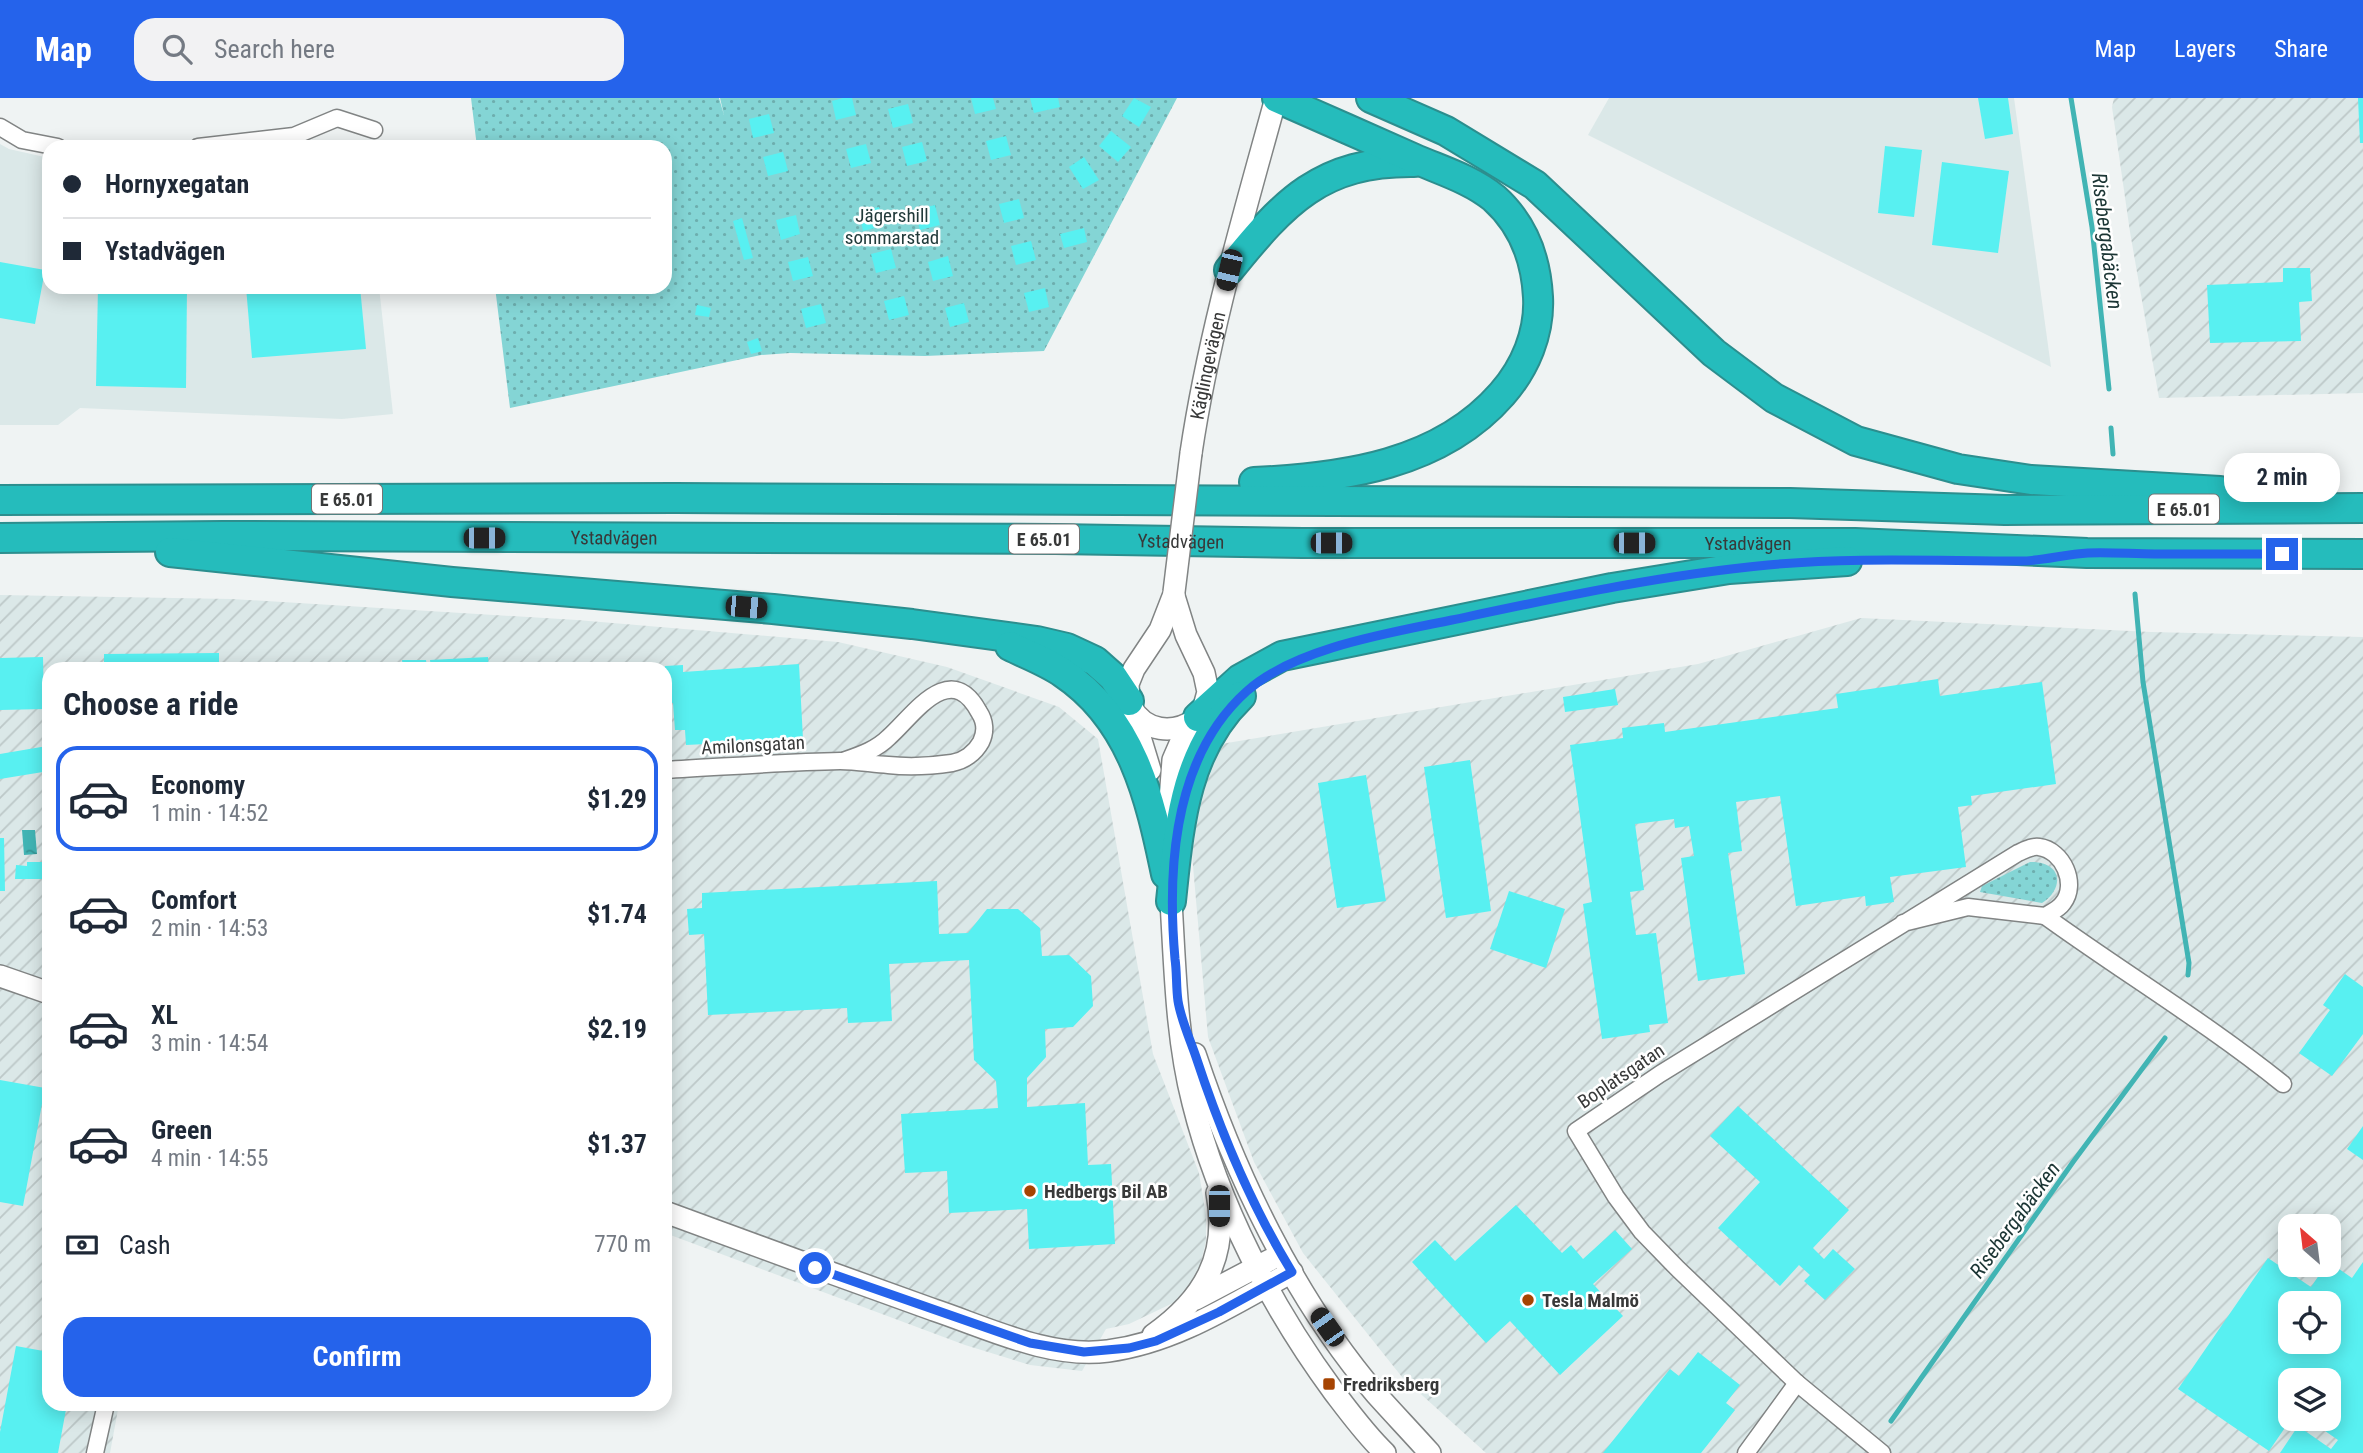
<!DOCTYPE html>
<meta charset="utf-8">
<style>
body{margin:0;font-family:"Roboto Condensed",sans-serif;background:#f2f2f3;color:#1f2937;height:100vh;display:flex;flex-direction:column;font-size:26px;white-space:nowrap}
*{box-sizing:border-box;margin:0}
p{font-size:23px;color:#747a83}
.icon{flex:none;width:38px;height:38px;fill:none;stroke:currentColor;stroke-width:2;stroke-linecap:round;stroke-linejoin:round}
.map{position:relative;flex:1;overflow:hidden}
.details{position:absolute;left:42px;top:564px;width:630px;height:749px;display:flex;flex-direction:column;background:#fff;border-radius:21px;box-shadow:0 4px 18px #0003}
.details>*{flex:none}
.top-card{position:absolute;left:42px;top:42px;width:630px;height:154px;border-radius:21px;box-shadow:0 4px 18px #0003;display:grid;align-content:center;height:154px;padding:0 21px;background:#fff}
.needle{width:46px;rotate:332deg}
.fabs{position:absolute;left:2278px;top:1116px;display:grid;gap:14px}
.fabs a{display:grid;place-items:center;width:63px;height:63px;border-radius:14px;background:#fff;box-shadow:0 4px 18px #0003;font-size:35px}
.end{position:absolute;width:32px;height:32px;margin:-16px;border:9px solid #2563eb;background:#fff;box-shadow:0 0 0 4px #fff}
.from{border-radius:50%}
.bubble{position:absolute;height:49px;border-radius:21px;background:#fff;box-shadow:0 4px 18px #0003;font-size:23px;font-weight:700;line-height:49px;text-align:center}
.car{position:absolute;width:21px;height:42px;margin:-21px -10px;border-radius:9px;box-shadow:0 0 5px 2px #0007;background:linear-gradient(#222 24%,#8ab4d8 0 40%,#222 0 76%,#8ab4d8 0 86%,#222 0)}
.top-card b{display:flex;align-items:center;gap:24px;height:66px;font-size:26px}
.top-card b+b{border-top:2px solid #e0e1e3}
.top-card i{width:18px;height:18px;background:#1f2937}
ul{padding:0;list-style:none}
li{display:flex;align-items:center;gap:21px;height:105px;margin:0 14px 10px;padding:0 7px;border:4px solid transparent;border-radius:21px}
li div{flex:1}
li b{display:block;font-size:26px}
li em{font-style:normal;font-weight:700}
li.current{border-color:#2563eb}
li>.icon{width:63px;height:63px;stroke-width:1.5}
h2{padding:0 21px;font-size:32px;line-height:84px}
.pay{display:flex;align-items:center;gap:18px;height:77px;padding:0 21px;font-size:26px}
.pay p{margin-inline-start:auto}
.primary-button{display:flex;gap:14px;margin-top:auto;padding:14px 21px}
.primary-button a{flex:1;height:80px;border-radius:21px;background:#2563eb;color:#fff;font-size:28px;font-weight:700;line-height:80px;text-align:center}
header{display:flex;align-items:center;gap:42px;box-sizing:border-box;height:98px;padding:0 35px;background:#2563eb;color:#fff}
header strong{font-size:33px}
nav{display:flex;gap:38px;margin-inline-start:auto;font-size:24px}
.search{width:490px;height:63px;background:#f2f2f3;display:flex;align-items:center;gap:18px;box-sizing:border-box;padding:0 24px;border-radius:21px;color:#747a83;font-size:26px}
.map>svg:first-child{display:block}
.built{fill:#dbe8e8}
.industrial{fill:url(#industrial-furrows);fill-rule:evenodd}
.park{fill:url(#park-dots)}
.water{fill:url(#water-ripples)}
.lines{fill:none;stroke-linecap:round;stroke-linejoin:round}
.stream{stroke:#41b4b4;stroke-width:5}
.building{fill:#58f0f1;fill-rule:evenodd}
.street-casing{stroke:#818484;stroke-width:19}
.secondary-casing{stroke:#818484;stroke-width:24}
.highway-casing{stroke:#2c8e8e;stroke-width:32}
.street{stroke:#fff;stroke-width:16}
.secondary{stroke:#fff;stroke-width:21}
.highway{stroke:#25bcbc;stroke-width:28}
.secondary-bridge-casing{stroke:#818484;stroke-width:24;stroke-linecap:butt}
.secondary-bridge{stroke:#fff;stroke-width:21}
.route{stroke:#2563eb;stroke-width:9}
.poi-dot{fill:#a64402;stroke:#fff;stroke-width:2.5}
.labels{text-anchor:middle;dominant-baseline:central;stroke-width:5;stroke-linejoin:round;paint-order:stroke}
.shield{fill:#fff;stroke:#747474;stroke-width:2}
.shield-label{font-size:18px;font-weight:bold;fill:#383939}
.park-label{font-size:19px;fill:#213a3a;stroke:#fff}
.street-label{font-size:19px;fill:#383939;stroke:#fff}
.poi-label{font-size:19px;font-weight:bold;fill:#383939;stroke:#fff;text-anchor:start}
.water-label{font-size:21px;font-style:italic;fill:#1b3534;stroke:#fff}
</style>
<header>
<strong>Map</strong>
<div class="search"><svg class="icon" aria-label="search" viewBox="0 0 24 24"><circle cx="10" cy="10" r="6"/><path d="M15 15l6 6"/></svg>Search here</div>
<nav><a>Map</a><a>Layers</a><a>Share</a></nav>
</header>
<div class="map">
<svg width="2363" height="1355" viewBox="0 0 2363 1355">
<defs>
<pattern id="industrial-furrows" width="10" height="10" patternUnits="userSpaceOnUse" patternTransform="scale(1.75)"><rect width="10" height="10" fill="#dbe8e8"/><path d="M-1 1l2-2M0 10L10 0M9 11l2-2" fill="none" stroke="#bdc8c8"/></pattern>
<pattern id="park-dots" width="8" height="8" patternUnits="userSpaceOnUse" patternTransform="scale(1.75)"><rect width="8" height="8" fill="#84d5d5"/><path d="M2 2h.1M6 6h.1" fill="none" stroke="#6daeae" stroke-width="1.8" stroke-linecap="round"/></pattern>
<pattern id="water-ripples" width="26" height="14" patternUnits="userSpaceOnUse" patternTransform="scale(1.75)"><rect width="26" height="14" fill="#41b4b4"/><path d="M2 4q2-2 4 0t4 0M15 11q2-2 4 0t4 0" fill="none" stroke="#379393"/></pattern>
</defs>
<rect width="100%" height="100%" fill="#eff3f3"/>
<!-- built -->
<g class="built">
<path d="M1609,0H2014L2051,269L1588,37Z"/>
<path d="M0,46L9,51L49,60V189H379L393,316L342,321L80,310L58,327H0Z"/>
</g>
<!-- industrial -->
<g class="industrial">
<path d="M2114,0H2363V295L2159,300L2130,134L2112,9Z"/>
<path d="M0,497L232,501L577,522L838,544L947,569L1059,609L1098,641L1153,956L1199,1075L1206,1117V1143L1199,1172L1188,1191L1173,1205L1129,1226L1106,1231L1082,1273L1030,1267L965,1247L665,1135V570H49V1306H119L110,1355H0Z"/>
<path d="M1861,520L2151,534L2363,539V1355H1486L1402,1279L1303,1155L1254,1064L1208,939L1191,745L1207,661L1215,647L1698,566ZM2291,1129H2329V1167H2291ZM2291,1206H2329V1244H2291ZM2291,1283H2329V1321H2291Z"/>
</g>
<!-- park -->
<g class="park">
<path d="M471,0H719L724,17L720,0H1177L1044,253L925,258L790,255L761,257L510,310L495,189H665V49H477Z"/>
<path d="M2030,764C2061,763 2066,789 2042,805L1980,794L1982,788Z"/>
</g>
<!-- water -->
<path class="water" d="M22,732H35L37,756L24,757Z"/>
<g class="lines">
<!-- stream -->
<g class="stream">
<path d="M2071,0L2092,129L2109,291"/>
<path d="M2111,330L2113,356"/>
<path d="M2135,496L2143,584L2189,865L2188,877"/>
<path d="M1891,1323L2073,1064L2165,940"/>
</g>
</g>
<!-- building -->
<g class="building">
<path d="M843,0H852L856,17L836,22L832,3Z"/>
<path d="M971,0H993L996,11L975,16Z"/>
<path d="M1030,0H1058L1060,9L1034,15Z"/>
<path d="M1134,0L1151,9L1139,29L1122,18Z"/>
<path d="M1978,0H2008L2013,36L1985,41Z"/>
<path d="M2358,0H2363V45H2360Z"/>
<path d="M908,6L913,25L893,30L888,11Z"/>
<path d="M769,16L774,35L753,40L749,21Z"/>
<path d="M1111,33L1131,49L1118,64L1099,48Z"/>
<path d="M1006,38L1011,57L991,62L986,43Z"/>
<path d="M922,44L927,63L907,68L902,49Z"/>
<path d="M866,46L871,65L851,70L846,51Z"/>
<path d="M1885,48L1922,52L1914,119L1878,115Z"/>
<path d="M783,54L788,73L768,78L763,59Z"/>
<path d="M1084,59L1099,82L1083,91L1069,69Z"/>
<path d="M1942,64L2009,73L1998,155L1932,147Z"/>
<path d="M1019,101L1024,120L1004,125L999,106Z"/>
<path d="M935,107L940,127L920,132L915,112Z"/>
<path d="M879,109L883,128L863,133L859,114Z"/>
<path d="M796,117L800,136L781,142L776,122Z"/>
<path d="M742,120L753,160L744,162L733,123Z"/>
<path d="M1084,130L1087,144L1064,150L1060,136Z"/>
<path d="M1031,143L1036,162L1016,167L1011,148Z"/>
<path d="M891,151L896,170L876,175L871,156Z"/>
<path d="M948,158L953,178L933,183L928,164Z"/>
<path d="M808,159L813,178L793,183L788,164Z"/>
<path d="M0,164L45,172L35,226L0,220Z"/>
<path d="M2283,170H2310L2312,203L2299,204L2301,243L2210,245L2207,187L2283,184Z"/>
<path d="M98,189H187L186,290L96,288Z"/>
<path d="M246,189H360L366,251L252,260Z"/>
<path d="M1045,190L1049,209L1029,214L1024,195Z"/>
<path d="M904,198L909,217L889,222L884,203Z"/>
<path d="M964,205L969,224L950,229L945,210Z"/>
<path d="M821,206L826,225L806,230L801,211Z"/>
<path d="M697,207L711,210L709,219L695,217Z"/>
<path d="M758,240L762,253L751,256L747,244Z"/>
<path d="M219,555V570H104V556Z"/>
<path d="M43,559L44,611L0,612V560Z"/>
<path d="M488,559L489,570H431L430,562Z"/>
<path d="M402,562H426L427,570H403Z"/>
<path d="M799,566L803,641L686,647L685,632H675L673,605H665V568L683,567V574Z"/>
<path d="M1938,581L1940,598L2042,584L2056,686L1971,698L1972,707L1958,709L1966,769L1890,779L1894,804L1866,808L1865,798L1796,808L1780,698L1736,704L1742,753L1728,755L1745,876L1698,883L1681,760L1694,758L1689,728L1675,730L1674,721L1635,726L1644,792L1630,794L1636,837L1656,835L1668,925L1649,927L1650,934L1602,941L1583,806L1592,804L1570,647L1623,640L1622,630L1664,625L1665,634L1838,610L1836,596Z"/>
<path d="M1615,591L1618,607L1565,614L1563,599Z"/>
<path d="M47,648L49,673L0,681V656Z"/>
<path d="M1470,662L1491,813L1446,820L1424,669Z"/>
<path d="M1366,677L1386,803L1337,810L1318,685Z"/>
<path d="M0,740H4L5,793H0Z"/>
<path d="M27,764H49V781H15L16,767L27,768Z"/>
<path d="M937,783L939,836L968,835L987,811H1018L1040,830L1042,858L1069,857L1091,878L1093,908L1073,929L1045,931L1046,959L1027,980V1009L1085,1005L1088,1067L1111,1066L1115,1146L1029,1151L1027,1111L949,1115L947,1073L905,1075L901,1016L998,1010L996,983L974,962L969,862L889,866L892,923L848,925L847,910L708,917L704,836L689,837L687,811L702,810V795Z"/>
<path d="M1509,793L1565,811L1546,870L1490,851Z"/>
<path d="M2345,876L2363,889V936L2332,978L2299,955L2330,912L2323,907Z"/>
<path d="M0,982L45,990L23,1108L0,1104Z"/>
<path d="M1738,1008L1849,1112L1813,1150L1824,1161L1833,1151L1855,1171L1825,1202L1804,1183L1810,1177L1799,1167L1780,1188L1718,1130L1760,1084L1710,1038Z"/>
<path d="M2363,1028V1062L2347,1051Z"/>
<path d="M1516,1107L1562,1155L1571,1147L1583,1161L1615,1132L1632,1151L1593,1186L1623,1218L1560,1277L1510,1223L1486,1245L1412,1164L1435,1142L1455,1163Z"/>
<path d="M2268,1160L2311,1189L2326,1167H2329V1164L2352,1180L2363,1164V1355H2280L2298,1328L2331,1351L2338,1342L2308,1321H2329V1283H2291V1321L2269,1353L2178,1291ZM2291,1206H2329V1244H2291Z"/>
<path d="M16,1248L49,1254V1306H67L58,1355H0V1334Z"/>
<path d="M1698,1254L1740,1287L1726,1305L1735,1312L1701,1355H1603L1670,1271L1679,1278Z"/>
</g>
<g class="lines">
<defs>
<g id="street">
<path d="M0,29L22,42L58,49"/>
<path d="M198,49L294,38L337,20L374,32"/>
<path d="M665,672C723,669 782,664 840,663C856,663 872,666 888,667C908,669 932,668 952,665C964,663 975,655 981,644C986,634 985,623 979,614C950,560 913,618 889,639C876,652 860,657 843,663"/>
<path d="M2045,818C2124,875 2207,925 2283,986"/>
<path d="M95,1355L106,1306"/>
<path d="M1746,1355L1797,1285"/>
<path d="M1882,1355L1797,1285L1678,1171L1642,1134L1616,1099L1576,1033L1660,976L2018,755C2025,752 2032,748 2039,749C2063,752 2078,786 2063,805C2059,811 2052,814 2045,818L1968,809L1903,825"/>
</g>
<g id="secondary">
<path id="s1" d="M1191,355C1209,234 1244,117 1276,0"/>
<path d="M1131,609C1145,634 1173,637 1196,621"/>
<path d="M1150,672L1129,603L1128,586L1134,571L1160,532L1174,496"/>
<path d="M1167,742L1173,662L1183,639L1203,612L1208,594L1204,575L1186,537L1174,498"/>
<path d="M1170,788C1175,860 1175,935 1193,1005C1218,1106 1272,1210 1334,1294C1350,1315 1366,1337 1385,1355"/>
<path d="M0,878L49,895"/>
<path d="M1195,956C1235,1076 1294,1200 1376,1296C1394,1316 1412,1335 1430,1355"/>
<path d="M665,1114C755,1147 844,1180 934,1212C988,1230 1050,1261 1108,1253C1176,1244 1233,1206 1292,1174"/>
<path d="M1196,1201L1270,1162"/>
<path d="M1153,1237C1204,1201 1229,1158 1217,1095"/>
</g>
<g id="highway">
<path d="M1371,0L1446,33L1535,87L1714,255L1774,300L1856,343L1958,371L2031,382L2220,393"/>
<path d="M1229,172C1284,104 1321,63 1414,64"/>
<path d="M1254,384C1343,380 1440,367 1502,296C1525,270 1540,235 1538,199C1536,161 1523,126 1494,100C1471,81 1440,72 1413,60C1368,40 1322,20 1277,0"/>
<path d="M0,402L675,400L1790,405L2005,412L2363,410"/>
<path id="s2" d="M0,440L222,438L1055,441L1303,445H1855L2087,455L2363,456"/>
<path d="M170,454L452,484L773,511L912,526L1037,543L1067,550L1095,563L1113,579L1129,603"/>
<path d="M1010,548C1028,557 1047,564 1063,575C1132,621 1150,699 1166,776"/>
<path d="M1198,619L1240,581L1282,558L1612,490L1729,471L1847,463"/>
<path d="M1171,803C1179,728 1184,653 1241,598"/>
</g>
</defs>
<!-- street casing -->
<use href="#street" class="street-casing"/>
<!-- secondary casing -->
<use href="#secondary" class="secondary-casing"/>
<!-- highway casing -->
<use href="#highway" class="highway-casing"/>
<!-- street -->
<use href="#street" class="street"/>
<!-- secondary -->
<use href="#secondary" class="secondary"/>
<!-- highway -->
<use href="#highway" class="highway"/>
<defs>
<path id="secondary-bridge" d="M1174,494L1191,355"/>
</defs>
<!-- secondary-bridge casing -->
<use href="#secondary-bridge" class="secondary-bridge-casing"/>
<!-- secondary-bridge -->
<use href="#secondary-bridge" class="secondary-bridge"/>
</g>
<g class="lines">
<!-- route -->
<path class="route" d="M815,1170L1030,1245L1084,1254L1129,1250L1156,1243L1219,1214L1292,1174C1252,1109 1220,1032 1196,959C1190,941 1181,922 1178,903C1176,889 1177,874 1175,861C1167,770 1173,659 1247,593C1295,550 1389,535 1452,522C1556,500 1661,477 1768,467C1852,459 1936,463 2021,463C2043,463 2065,456 2088,455C2110,454 2133,456 2155,456C2197,456 2240,456 2282,456"/>
</g>
<!-- markers -->
<g class="poi-dot">
<circle cx="1030" cy="1093" r="7"/>
<circle cx="1528" cy="1202" r="7"/>
<rect x="1322" y="1279" width="14" height="14" rx="3.5"/>
</g>
<g class="labels">
<!-- shield labels -->
<g class="shield">
<rect x="312" y="386.5" width="70" height="29" rx="5"/>
<rect x="2149" y="396.5" width="70" height="29" rx="5"/>
<rect x="1009" y="426.5" width="70" height="29" rx="5"/>
</g>
<g class="shield-label">
<text x="347" y="401">E 65.01</text>
<text x="2184" y="411">E 65.01</text>
<text x="1044" y="441">E 65.01</text>
</g>
<!-- park labels -->
<g class="park-label">
<text x="892" y="117">Jägershill<tspan x="892" dy="22">sommarstad</tspan></text>
</g>
<!-- street labels -->
<g class="street-label">
<text stroke="none"><textPath href="#s1" startOffset="89">Käglingevägen</textPath></text>
<text stroke="none"><textPath href="#s2" startOffset="614">Ystadvägen</textPath></text>
<text stroke="none"><textPath href="#s2" startOffset="1181">Ystadvägen</textPath></text>
<text stroke="none"><textPath href="#s2" startOffset="1748">Ystadvägen</textPath></text>
<text transform="translate(753 647) rotate(-3)">Amilonsgatan</text>
<text transform="translate(1621 978) rotate(-34)">Boplatsgatan</text>
</g>
<!-- poi labels -->
<g class="poi-label">
<text x="1044" y="1093">Hedbergs Bil AB</text>
<text x="1542" y="1202">Tesla Malmö</text>
<text x="1343" y="1286">Fredriksberg</text>
</g>
<!-- water labels -->
<g class="water-label">
<text transform="translate(2107 143) rotate(83)">Risebergabäcken</text>
<text transform="translate(2015 1122) rotate(-54)">Risebergabäcken</text>
</g>
</g>
</svg>
<div class="fabs">
<a><svg class="needle" viewBox="-14 -14 28 28"><path d="M0-13l5 13h-10z" fill="#e53935"/><path d="M0 13l5-13h-10z" fill="#747a83"/></svg></a>
<a><svg class="icon" aria-label="locate" viewBox="0 0 24 24"><circle cx="12" cy="12" r="6"/><path d="M12 2v4M12 18v4M2 12h4M18 12h4"/></svg></a>
<a><svg class="icon" aria-label="layers" viewBox="0 0 24 24"><path d="M12 4l9 5-9 5-9-5zM3 14l9 5 9-5"/></svg></a>
</div>
<i class="end from" style="left:815px;top:1170px"></i>
<i class="end" style="left:2282px;top:456px"></i>
<div class="bubble" style="left:2224px;top:355px;width:116px">2 min</div>
<i class="car" style="left:1229px;top:172px;rotate:193deg"></i>
<i class="car" style="left:484px;top:440px;rotate:90deg"></i>
<i class="car" style="left:1331px;top:445px;rotate:90deg"></i>
<i class="car" style="left:1634px;top:445px;rotate:90deg"></i>
<i class="car" style="left:746px;top:509px;rotate:95deg"></i>
<i class="car" style="left:1219px;top:1108px;rotate:180deg"></i>
<i class="car" style="left:1327px;top:1229px;rotate:325deg"></i>
<div class="top-card">
<b><i class="from"></i>Hornyxegatan</b>
<b><i></i>Ystadvägen</b>
</div>
<section class="details">
<h2>Choose a ride</h2>
<ul>
<li class="current"><svg class="icon" aria-label="car" viewBox="0 0 24 24"><path d="M5 17H2v-5l4-1 3-4h7l3 4 3 1v5h-3M9 17h6M6 11h13"/><circle cx="7" cy="17" r="2"/><circle cx="17" cy="17" r="2"/></svg><div><b>Economy</b><p>1 min · 14:52</p></div><em>$1.29</em></li>
<li><svg class="icon" aria-label="car" viewBox="0 0 24 24"><path d="M5 17H2v-5l4-1 3-4h7l3 4 3 1v5h-3M9 17h6M6 11h13"/><circle cx="7" cy="17" r="2"/><circle cx="17" cy="17" r="2"/></svg><div><b>Comfort</b><p>2 min · 14:53</p></div><em>$1.74</em></li>
<li><svg class="icon" aria-label="car" viewBox="0 0 24 24"><path d="M5 17H2v-5l4-1 3-4h7l3 4 3 1v5h-3M9 17h6M6 11h13"/><circle cx="7" cy="17" r="2"/><circle cx="17" cy="17" r="2"/></svg><div><b>XL</b><p>3 min · 14:54</p></div><em>$2.19</em></li>
<li><svg class="icon" aria-label="car" viewBox="0 0 24 24"><path d="M5 17H2v-5l4-1 3-4h7l3 4 3 1v5h-3M9 17h6M6 11h13"/><circle cx="7" cy="17" r="2"/><circle cx="17" cy="17" r="2"/></svg><div><b>Green</b><p>4 min · 14:55</p></div><em>$1.37</em></li>
</ul>
<div class="pay"><svg class="icon" aria-label="cash" viewBox="0 0 24 24"><path d="M3 7h18v10H3z"/><circle cx="12" cy="12" r="2"/></svg>Cash<p>770 m</p></div>
<div class="primary-button"><a>Confirm</a></div>
</section>
</div>
